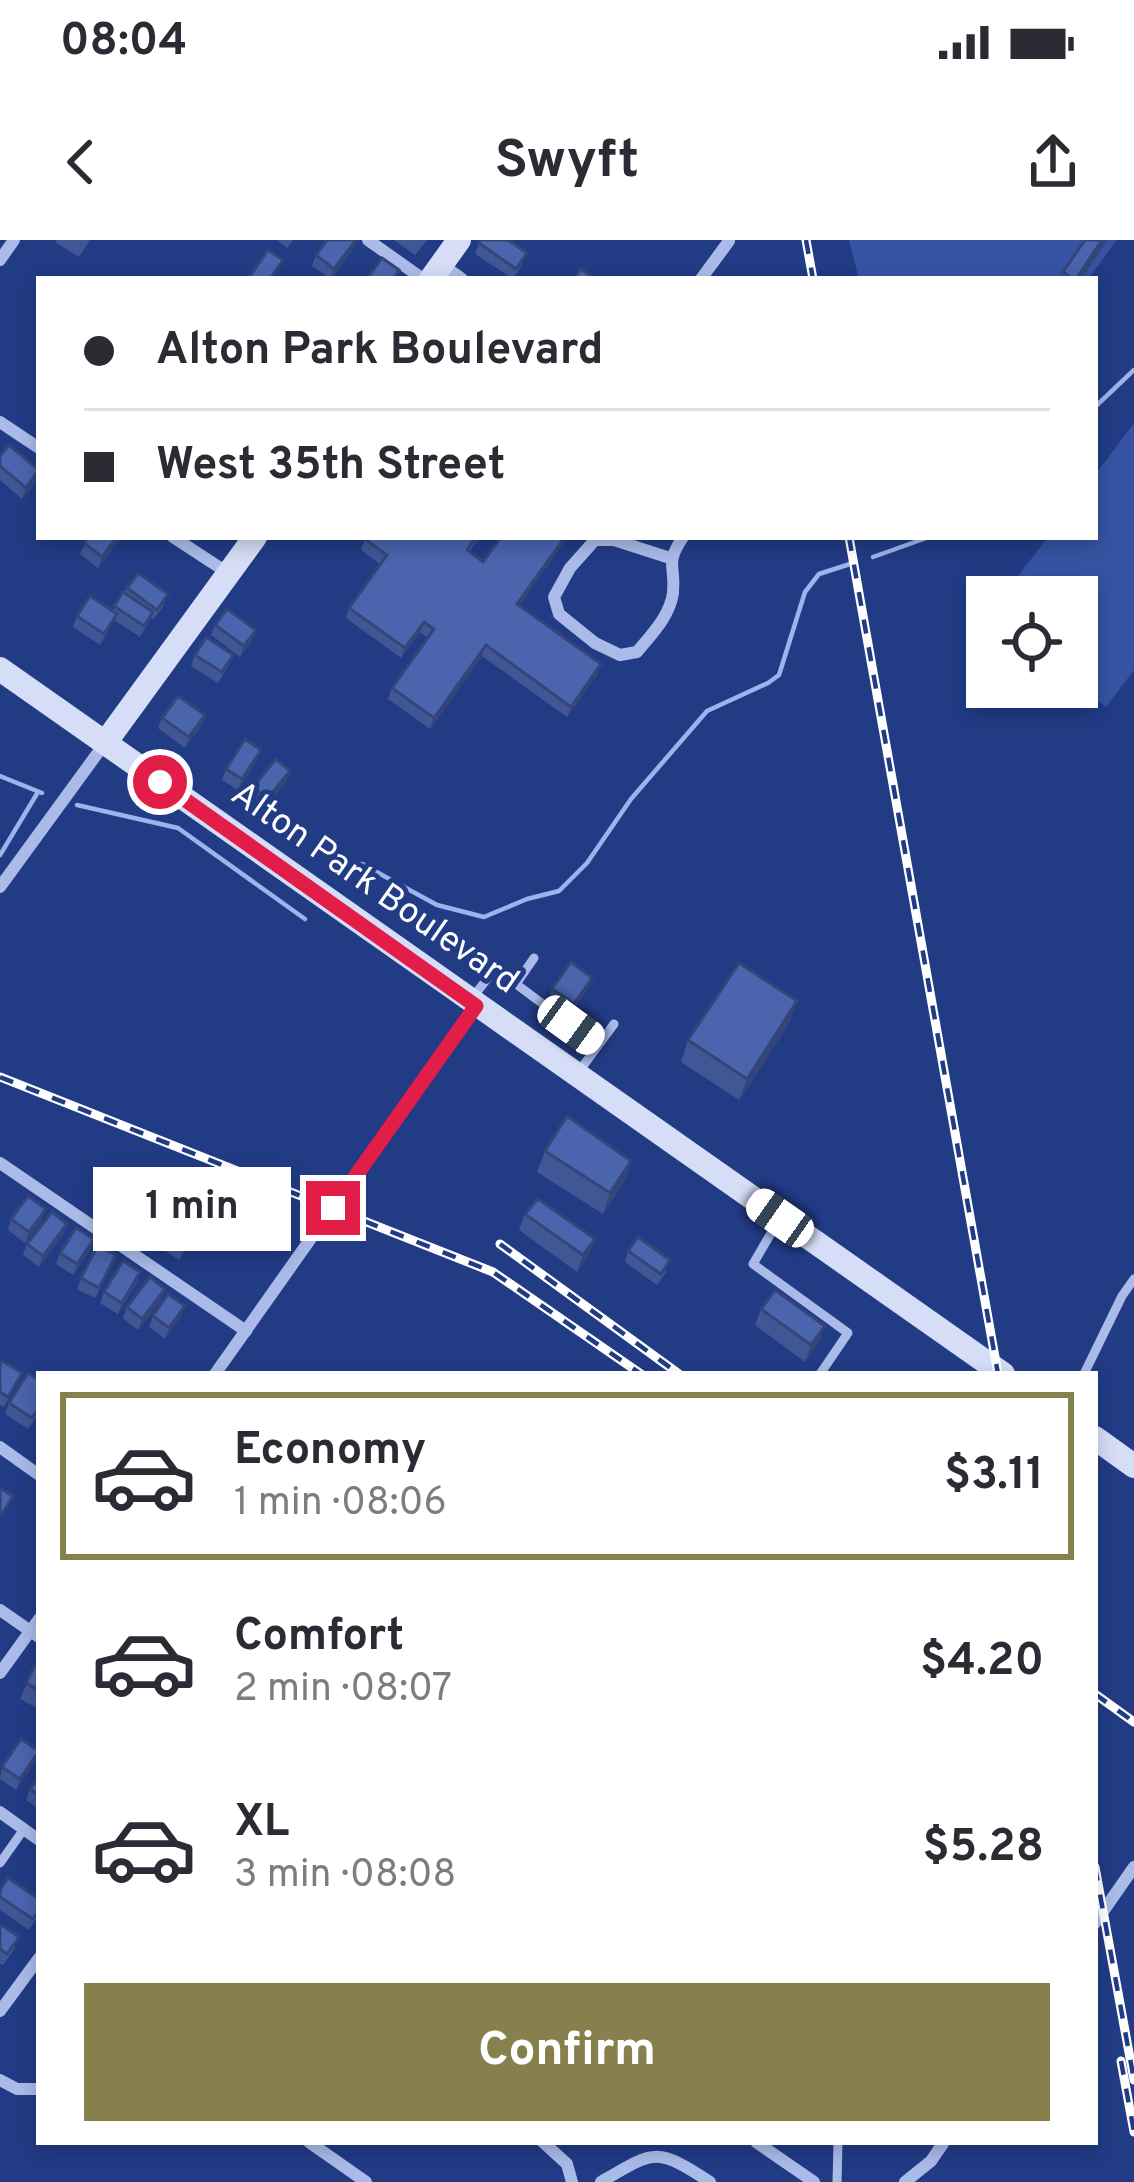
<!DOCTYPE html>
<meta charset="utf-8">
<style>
body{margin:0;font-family:Overpass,sans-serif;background:#f7f7f7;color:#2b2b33;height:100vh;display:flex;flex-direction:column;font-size:45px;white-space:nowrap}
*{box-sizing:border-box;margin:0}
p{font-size:39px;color:#7c7c81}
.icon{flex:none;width:66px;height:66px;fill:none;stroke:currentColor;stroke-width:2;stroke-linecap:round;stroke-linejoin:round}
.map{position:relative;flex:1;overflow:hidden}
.side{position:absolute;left:36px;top:1131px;width:1062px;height:774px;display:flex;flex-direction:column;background:#fff;border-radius:0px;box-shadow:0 6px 18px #0003}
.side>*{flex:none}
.guide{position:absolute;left:36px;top:36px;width:1062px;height:264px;border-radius:0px;box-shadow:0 6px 18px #0003;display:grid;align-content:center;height:264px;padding:0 48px;background:#fff}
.tools{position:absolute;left:966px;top:336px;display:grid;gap:24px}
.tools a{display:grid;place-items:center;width:132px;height:132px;border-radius:0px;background:#fff;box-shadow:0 6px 18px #0003;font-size:60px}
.end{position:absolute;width:54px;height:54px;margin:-27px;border:15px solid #e11d48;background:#fff;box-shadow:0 0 0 6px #fff}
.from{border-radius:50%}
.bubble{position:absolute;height:84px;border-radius:0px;background:#fff;box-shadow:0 6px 18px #0003;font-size:39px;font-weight:700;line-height:84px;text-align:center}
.car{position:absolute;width:36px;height:72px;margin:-36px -18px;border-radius:15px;box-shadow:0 0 9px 3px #0007;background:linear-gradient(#fff 24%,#345 0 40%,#fff 0 76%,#345 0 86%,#fff 0)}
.guide b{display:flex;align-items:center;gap:42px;height:114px;font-size:45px}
.guide b+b{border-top:3px solid #e1e1e2}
.guide i{width:30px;height:30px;background:#2b2b33}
ul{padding:21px 0 0;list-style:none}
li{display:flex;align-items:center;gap:36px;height:168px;margin:0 24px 18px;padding:0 24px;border:6px solid transparent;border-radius:0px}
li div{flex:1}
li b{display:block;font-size:45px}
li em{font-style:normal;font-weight:700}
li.on{border-color:#86804c}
li>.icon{width:108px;height:108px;stroke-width:1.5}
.action{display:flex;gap:24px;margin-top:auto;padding:24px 48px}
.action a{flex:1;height:138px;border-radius:0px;background:#86804c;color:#fff;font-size:48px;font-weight:700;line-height:138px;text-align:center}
.status{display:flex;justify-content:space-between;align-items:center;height:84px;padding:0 60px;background:#fff;direction:ltr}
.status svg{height:33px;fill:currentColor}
header{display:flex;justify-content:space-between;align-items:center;height:156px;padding:0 48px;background:#fff;font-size:54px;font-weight:700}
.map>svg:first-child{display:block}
.green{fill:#3553a2}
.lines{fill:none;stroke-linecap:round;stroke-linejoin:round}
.stream{stroke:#9db3eb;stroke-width:4.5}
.lane{stroke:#aabbe9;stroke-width:9}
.street{stroke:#aabbe9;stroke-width:12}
.secondary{stroke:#d5ddf7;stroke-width:24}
.rail-casing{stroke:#fff;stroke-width:9}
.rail{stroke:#213b85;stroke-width:4.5;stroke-dasharray:14;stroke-linecap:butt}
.wall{fill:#405695}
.shaded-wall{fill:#344679}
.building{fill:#4a64ad;stroke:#344679;stroke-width:3}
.route{stroke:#e11d48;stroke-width:15}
.labels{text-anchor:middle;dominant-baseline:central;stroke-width:10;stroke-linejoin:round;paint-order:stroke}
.street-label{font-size:36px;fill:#fff;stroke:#213b85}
</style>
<div class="status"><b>08:04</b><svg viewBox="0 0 49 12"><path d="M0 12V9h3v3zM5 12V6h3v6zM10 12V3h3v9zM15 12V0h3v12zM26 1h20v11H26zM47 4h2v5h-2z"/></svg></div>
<header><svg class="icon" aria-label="back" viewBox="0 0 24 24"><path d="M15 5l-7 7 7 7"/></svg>Swyft<svg class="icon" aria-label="share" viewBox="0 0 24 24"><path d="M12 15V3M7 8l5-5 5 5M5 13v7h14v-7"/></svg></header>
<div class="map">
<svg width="1134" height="1942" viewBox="0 0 1134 1942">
<rect width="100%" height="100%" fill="#213b85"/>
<!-- green -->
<g class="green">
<path d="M849,0H1117L1088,39H859Z"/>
<path d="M1134,183V430L1106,467L1077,445V357H1002L1048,297H1095V235Z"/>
</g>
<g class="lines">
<!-- stream -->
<g class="stream">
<path d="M1095,167L1134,130"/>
<path d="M873,317L929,297"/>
<path d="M0,536L42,553"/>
<path d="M77,565L178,588L305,679"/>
<path d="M0,615L38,552"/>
<path d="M346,631L362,624L437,665L484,677L527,659L559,651L587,623L631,559L707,471L768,443L779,435L805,352L819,334L853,323"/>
</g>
<!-- lane -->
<g class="lane">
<path d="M534,718L516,744L598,805"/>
<path d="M473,757L494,730L516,744"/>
<path d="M580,830L614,784"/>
<path d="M780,978L753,1024L848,1093L820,1134"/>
<path d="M1084,1134L1122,1056L1134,1039"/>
<path d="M0,1623L24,1589"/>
<path d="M837,1942L838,1902"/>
</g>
<!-- street -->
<g class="street">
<path d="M368,0L423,39"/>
<path d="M0,20L14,0"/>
<path d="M441,24L462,39"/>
<path d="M701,39L729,1"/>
<path d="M0,182L39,208"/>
<path d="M173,297L228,333"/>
<path d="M670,318L614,300H595L570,328L554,357L559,374L595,403L620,415L637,412C651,395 670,376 673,353C676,324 664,326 683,297"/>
<path d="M0,647L105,503"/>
<path d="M0,923L246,1091"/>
<path d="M215,1134L476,765"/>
<path d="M0,1207L39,1235"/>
<path d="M0,1370L39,1397"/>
<path d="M0,1433L39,1379"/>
<path d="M0,1572L39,1600"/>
<path d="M1095,1683L1134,1627"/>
<path d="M0,1771L39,1718"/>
<path d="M0,1840L17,1849H39"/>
<path d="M309,1902L366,1942"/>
<path d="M543,1902L567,1924L572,1942"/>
<path d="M756,1902L814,1942"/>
<path d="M601,1942C655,1910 656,1907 710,1942"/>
<path d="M905,1942L931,1921L944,1902"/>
</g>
<!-- secondary -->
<g class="secondary">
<path d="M431,39L459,0"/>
<path d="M0,429L1003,1134"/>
<path d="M105,503L255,297"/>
<path d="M1095,1198L1134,1226"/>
</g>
<defs>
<g id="rail">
<path d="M806,0L813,39"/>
<path d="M849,297L998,1134"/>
<path d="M0,837L493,1032L641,1134"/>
<path d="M500,1004L679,1134"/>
<path d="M1095,1454L1134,1482"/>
<path d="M1095,1627L1134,1840"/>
<path d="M1121,1821L1134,1892"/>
</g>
</defs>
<!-- rail casing -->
<use href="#rail" class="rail-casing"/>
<!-- rail -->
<use href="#rail" class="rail"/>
</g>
<!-- wall -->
<g class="wall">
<path d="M56,0H90L79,17L55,2Z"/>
<path d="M277,0H293L287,8Z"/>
<path d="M356,0L352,11L331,39L312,26L316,15Z"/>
<path d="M394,0H427L415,15Z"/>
<path d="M479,3L523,23L513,39L475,14Z"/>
<path d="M0,216L39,230L36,242L22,259L0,240Z"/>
<path d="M88,297H122L98,328L80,314Z"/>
<path d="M480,297L469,312L519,366L601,424L597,435L567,477L482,416L430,489L388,459L392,448L428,398L420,392L401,418L346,378L349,368L380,324L361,310L365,299Z"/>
<path d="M127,348L164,365L153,380L151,378L140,397L114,380L100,405L73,387L77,376L112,371Z"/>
<path d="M215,385L256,390L252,401L240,417L211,395Z"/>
<path d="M195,415H233L229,425L218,443L191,426Z"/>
<path d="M205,475L201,486L185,508L158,488L162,478Z"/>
<path d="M257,521L238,550L222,540L226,529Z"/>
<path d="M286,542L263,570L249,558L253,547Z"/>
<path d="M592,738L588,748L570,775L548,760L552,749Z"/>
<path d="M790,782L739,860L681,822L688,800Z"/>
<path d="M545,911L631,921L624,942L603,974L537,932Z"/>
<path d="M172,960L150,1003L133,994L137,983Z"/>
<path d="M198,968L195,976L199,992L179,1020L161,1008L165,997Z"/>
<path d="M525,974L589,1015L577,1032L519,990Z"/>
<path d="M11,979L42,980L25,1003L8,990Z"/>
<path d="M67,984L63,995L39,1027L23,1015L27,1004Z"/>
<path d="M94,999L90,1010L73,1035L56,1024L60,1013Z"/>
<path d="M628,1011L667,1031L657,1045L625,1022Z"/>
<path d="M112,1025L95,1058L77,1049L81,1038Z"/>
<path d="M140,1032L137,1043L118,1074L100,1063L104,1052Z"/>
<path d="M165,1049L161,1060L138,1090L123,1078L127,1067Z"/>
<path d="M185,1066L181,1076L165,1099L149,1087L153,1076Z"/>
<path d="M761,1069L819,1102L805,1122L755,1085Z"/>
<path d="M0,1125L22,1133L4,1167L0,1165Z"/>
<path d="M39,1140V1173L28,1189L5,1174L9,1163Z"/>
<path d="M39,1417V1469L20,1459Z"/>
<path d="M35,1522L16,1550L0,1539L2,1527Z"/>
<path d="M39,1537V1569L26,1560L30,1549Z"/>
<path d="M0,1650L39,1659V1675L29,1690L0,1670Z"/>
<path d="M0,1684L15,1708L3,1725L0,1724Z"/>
</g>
<!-- shaded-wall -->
<g class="shaded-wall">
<path d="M356,0L352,11L330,39L334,29Z"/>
<path d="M1102,0H1108L1081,39H1076Z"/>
<path d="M39,232L36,242L22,259L26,248Z"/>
<path d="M117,297H122L98,328L102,317Z"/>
<path d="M565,297H568L513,375L517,364Z"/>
<path d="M424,382L420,392L401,418L405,408Z"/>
<path d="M256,390L252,401L240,417L244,406Z"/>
<path d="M486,405L482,416L430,489L434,478Z"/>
<path d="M601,424L597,435L567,477L571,467Z"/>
<path d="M205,475L201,486L185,508L189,497Z"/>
<path d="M261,510L257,521L238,550L242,539Z"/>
<path d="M290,531L286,542L263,570L267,559Z"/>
<path d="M592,738L588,748L570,775L574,764Z"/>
<path d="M797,761L790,782L739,860L747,839Z"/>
<path d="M631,921L624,942L603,974L610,953Z"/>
<path d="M46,969L42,980L25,1003L29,992Z"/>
<path d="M203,981L199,992L179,1020L183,1010Z"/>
<path d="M67,984L63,995L39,1027L43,1016Z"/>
<path d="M94,999L90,1010L73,1035L77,1024Z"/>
<path d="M595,999L589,1015L577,1032L583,1015Z"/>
<path d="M140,1032L137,1043L118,1074L122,1063Z"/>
<path d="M165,1049L161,1060L138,1090L142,1079Z"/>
<path d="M185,1066L181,1076L165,1099L169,1088Z"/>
<path d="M825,1086L819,1102L805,1122L811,1105Z"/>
<path d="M39,1511L35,1522L16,1550L20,1539Z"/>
</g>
<!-- building -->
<g class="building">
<path d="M327,0H356L334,29L316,15Z"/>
<path d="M481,0H508L527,13L516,29L479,3Z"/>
<path d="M1085,0H1102L1076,39H1073L1063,32Z"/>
<path d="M268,10L283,20L270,39H248Z"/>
<path d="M382,18L399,30L393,39H367Z"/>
<path d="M581,29L595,39H574Z"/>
<path d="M9,205L39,230L26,248L0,226V216Z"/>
<path d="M88,297H117L102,317L84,303Z"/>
<path d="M366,297H476L467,310L483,322L501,297H565L517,364L601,424L571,467L486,405L434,478L392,448L434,389L424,382L405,408L349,368L387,315L365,299Z"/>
<path d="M138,333L168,354L157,370L127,348Z"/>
<path d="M123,352L153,372L144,386L114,366Z"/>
<path d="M90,356L117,374L104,394L77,376Z"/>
<path d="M227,369L256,390L244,406L215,385Z"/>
<path d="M206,397L233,415L222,432L195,415Z"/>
<path d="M178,456L205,475L189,497L162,478Z"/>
<path d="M245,499L261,510L242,539L226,529Z"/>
<path d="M276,519L290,531L267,559L253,547Z"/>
<path d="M571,722L592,738L574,764L552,749Z"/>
<path d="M739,723L797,761L747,839L688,800Z"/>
<path d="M567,876L631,921L610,953L545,911Z"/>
<path d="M159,940L176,949L153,992L137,983Z"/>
<path d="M28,956L46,969L29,992L11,979Z"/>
<path d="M538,959L595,999L583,1015L525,974Z"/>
<path d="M189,962L198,968L194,975L203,981L183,1010L165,997Z"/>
<path d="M52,972L67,984L43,1016L27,1004Z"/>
<path d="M76,988L94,999L77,1024L60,1013Z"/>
<path d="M638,997L670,1020L661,1034L628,1011Z"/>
<path d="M98,1005L116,1015L99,1048L81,1038Z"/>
<path d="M123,1021L140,1032L122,1063L104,1052Z"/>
<path d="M150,1037L165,1049L142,1079L127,1067Z"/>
<path d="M775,1050L825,1086L811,1105L761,1069Z"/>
<path d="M168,1054L185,1066L169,1088L153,1076Z"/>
<path d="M2,1121L22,1133L8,1157L0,1152V1125Z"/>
<path d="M28,1133L39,1140V1168L32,1178L9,1163Z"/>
<path d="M0,1248L13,1256L2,1274L0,1272Z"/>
<path d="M39,1417V1450L26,1443Z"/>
<path d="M21,1499L39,1511L20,1539L2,1527Z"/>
<path d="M39,1537V1555L30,1549Z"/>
<path d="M8,1638L39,1659V1670L33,1679L0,1657V1650Z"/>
<path d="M0,1684L19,1697L7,1714L0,1709Z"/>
</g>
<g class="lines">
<!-- route -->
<path class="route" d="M160,542L476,766L333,968"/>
</g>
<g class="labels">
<!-- street labels -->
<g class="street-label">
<text transform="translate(374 649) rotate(35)">Alton Park Boulevard</text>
</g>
</g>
</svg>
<div class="tools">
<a><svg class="icon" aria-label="locate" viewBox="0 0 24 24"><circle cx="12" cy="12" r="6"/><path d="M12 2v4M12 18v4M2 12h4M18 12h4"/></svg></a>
</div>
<i class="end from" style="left:160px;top:542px"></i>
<i class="end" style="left:333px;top:968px"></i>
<div class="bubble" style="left:93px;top:927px;width:198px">1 min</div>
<i class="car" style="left:571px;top:785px;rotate:126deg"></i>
<i class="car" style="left:780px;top:978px;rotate:305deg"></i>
<div class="guide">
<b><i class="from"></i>Alton Park Boulevard</b>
<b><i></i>West 35th Street</b>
</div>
<section class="side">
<ul>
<li class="on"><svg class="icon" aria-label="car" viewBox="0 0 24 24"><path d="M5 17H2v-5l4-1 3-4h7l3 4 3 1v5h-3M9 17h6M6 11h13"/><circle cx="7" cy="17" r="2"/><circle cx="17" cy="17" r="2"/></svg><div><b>Economy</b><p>1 min · 08:06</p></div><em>$3.11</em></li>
<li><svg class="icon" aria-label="car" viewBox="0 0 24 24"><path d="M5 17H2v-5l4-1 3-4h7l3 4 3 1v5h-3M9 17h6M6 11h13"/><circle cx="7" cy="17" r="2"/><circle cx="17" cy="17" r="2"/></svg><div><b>Comfort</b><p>2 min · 08:07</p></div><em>$4.20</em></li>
<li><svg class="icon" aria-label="car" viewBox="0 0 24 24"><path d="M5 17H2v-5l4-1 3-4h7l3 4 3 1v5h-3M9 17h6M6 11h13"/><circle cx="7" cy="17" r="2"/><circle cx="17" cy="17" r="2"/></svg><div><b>XL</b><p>3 min · 08:08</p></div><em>$5.28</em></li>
</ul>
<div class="action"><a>Confirm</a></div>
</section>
</div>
